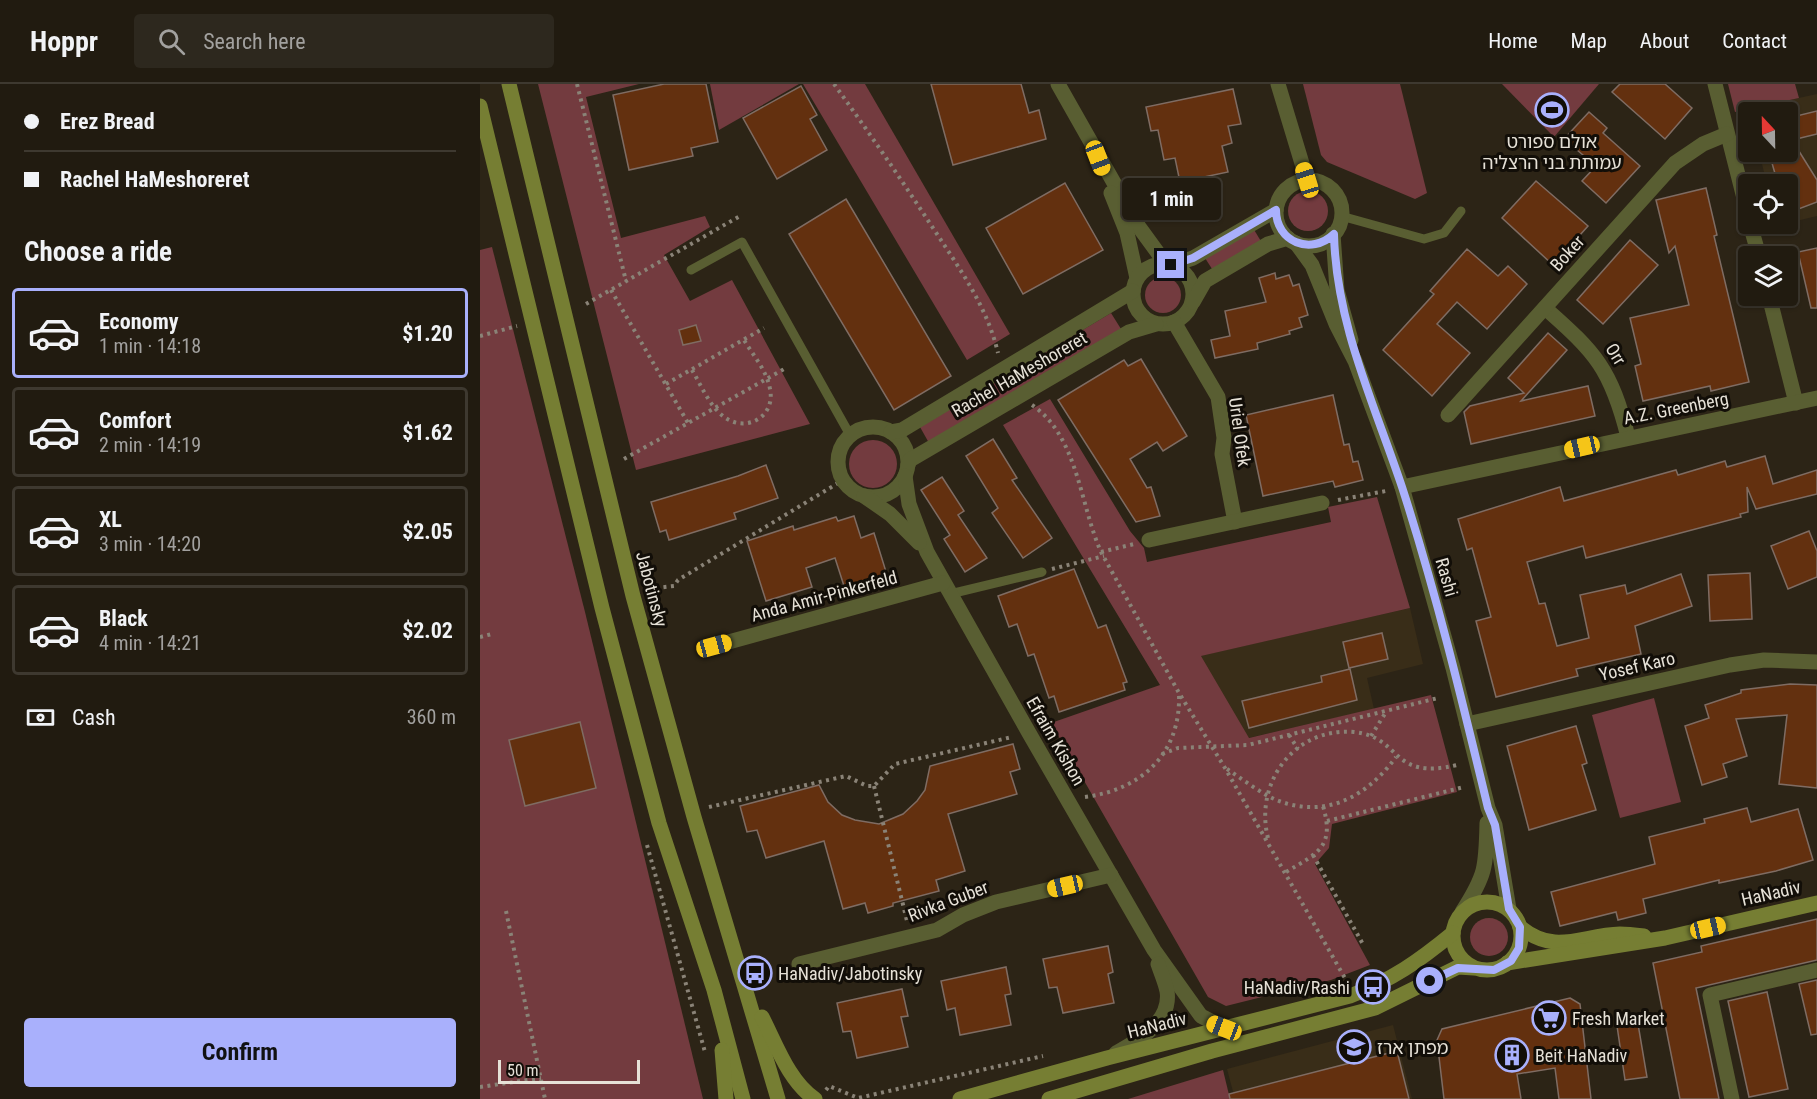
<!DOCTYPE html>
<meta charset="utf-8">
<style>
body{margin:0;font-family:"Roboto Condensed","Noto Sans Hebrew",sans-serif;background:#2d281e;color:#f1f3f6;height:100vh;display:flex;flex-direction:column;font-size:22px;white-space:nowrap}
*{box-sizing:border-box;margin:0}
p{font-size:20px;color:#a2a19f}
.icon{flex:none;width:33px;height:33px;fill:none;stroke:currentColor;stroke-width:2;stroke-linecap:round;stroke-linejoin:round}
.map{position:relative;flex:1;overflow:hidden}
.drawer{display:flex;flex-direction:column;background:#211b10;width:480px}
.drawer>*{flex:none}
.top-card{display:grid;align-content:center;height:132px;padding:0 24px;background:#211b10}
.needle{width:39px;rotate:338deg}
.tools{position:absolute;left:1258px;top:18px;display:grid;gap:12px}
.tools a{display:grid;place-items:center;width:60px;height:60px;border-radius:6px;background:#211b10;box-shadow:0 2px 4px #0004,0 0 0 2px #3e3930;font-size:30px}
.scale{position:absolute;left:18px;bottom:15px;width:142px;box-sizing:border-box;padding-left:6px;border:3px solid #e6e1d7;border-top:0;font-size:16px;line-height:21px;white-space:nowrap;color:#e6e1d7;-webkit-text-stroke:4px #120e08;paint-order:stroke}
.end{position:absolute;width:27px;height:27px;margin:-14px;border:8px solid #a9b0fc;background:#111;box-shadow:0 0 0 3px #111}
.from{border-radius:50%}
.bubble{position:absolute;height:42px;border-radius:6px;background:#211b10;box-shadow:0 2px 4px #0004,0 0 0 2px #3e3930;font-size:20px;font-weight:700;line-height:42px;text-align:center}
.car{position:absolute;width:18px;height:36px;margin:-18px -9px;border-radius:8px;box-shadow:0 0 4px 2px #0007;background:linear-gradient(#f5c518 24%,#345 0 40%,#f5c518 0 76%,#345 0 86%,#f5c518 0)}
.top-card b{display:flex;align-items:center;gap:21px;height:57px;font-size:22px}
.top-card b+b{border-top:2px solid #3e3930}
.top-card i{width:15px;height:15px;background:#f1f3f6}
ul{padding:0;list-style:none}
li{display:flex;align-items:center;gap:18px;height:90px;margin:0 12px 9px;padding:0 12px;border:3px solid #3e3930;border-radius:6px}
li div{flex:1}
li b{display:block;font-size:22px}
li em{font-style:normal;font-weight:700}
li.on{border-color:#a9b0fc}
li>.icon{width:54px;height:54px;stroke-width:1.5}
h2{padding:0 24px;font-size:27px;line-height:72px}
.pay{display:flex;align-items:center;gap:15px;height:66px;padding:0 24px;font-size:22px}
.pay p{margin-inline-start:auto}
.action{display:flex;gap:12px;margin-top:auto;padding:12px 24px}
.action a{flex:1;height:69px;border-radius:6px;background:#a9b0fc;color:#111;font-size:24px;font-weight:700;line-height:69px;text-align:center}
header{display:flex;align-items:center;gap:36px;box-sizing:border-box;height:84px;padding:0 30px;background:#211b10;border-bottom:2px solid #3e3930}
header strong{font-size:28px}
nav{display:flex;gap:33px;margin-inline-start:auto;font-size:21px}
.search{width:420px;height:54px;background:#2d281e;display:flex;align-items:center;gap:15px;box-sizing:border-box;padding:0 21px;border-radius:6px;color:#a2a19f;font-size:22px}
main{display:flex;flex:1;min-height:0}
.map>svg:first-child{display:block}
.built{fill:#392d18}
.green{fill:#733b3f}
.building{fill:#63300f;stroke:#7f6c63;stroke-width:1.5}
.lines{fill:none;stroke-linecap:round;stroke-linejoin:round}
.path{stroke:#8a8377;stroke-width:4;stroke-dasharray:3 4.5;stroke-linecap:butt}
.lane{stroke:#595e32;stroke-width:9}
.street{stroke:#595e32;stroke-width:15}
.secondary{stroke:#767e33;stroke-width:15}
.route{stroke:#a9b0fc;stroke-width:8}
.labels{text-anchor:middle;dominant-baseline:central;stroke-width:6;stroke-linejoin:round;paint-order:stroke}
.poi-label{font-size:18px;fill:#e6e1d7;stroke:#120e08;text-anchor:start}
.street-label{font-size:18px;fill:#e6e1d7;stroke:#120e08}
</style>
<header>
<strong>Hoppr</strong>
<div class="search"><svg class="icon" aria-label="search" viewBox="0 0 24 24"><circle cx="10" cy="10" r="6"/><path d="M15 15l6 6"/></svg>Search here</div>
<nav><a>Home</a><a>Map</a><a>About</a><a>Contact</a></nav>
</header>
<main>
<section class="drawer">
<div class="top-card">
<b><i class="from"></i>Erez Bread</b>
<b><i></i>Rachel HaMeshoreret</b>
</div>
<h2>Choose a ride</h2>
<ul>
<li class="on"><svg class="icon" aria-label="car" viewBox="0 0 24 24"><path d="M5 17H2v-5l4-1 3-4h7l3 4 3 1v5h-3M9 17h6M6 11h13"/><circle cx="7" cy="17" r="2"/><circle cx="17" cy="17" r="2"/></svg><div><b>Economy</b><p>1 min · 14:18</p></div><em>$1.20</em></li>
<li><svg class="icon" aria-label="car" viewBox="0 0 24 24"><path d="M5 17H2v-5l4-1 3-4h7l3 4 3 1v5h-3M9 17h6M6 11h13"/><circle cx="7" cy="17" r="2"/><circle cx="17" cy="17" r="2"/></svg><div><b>Comfort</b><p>2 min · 14:19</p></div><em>$1.62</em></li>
<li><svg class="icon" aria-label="car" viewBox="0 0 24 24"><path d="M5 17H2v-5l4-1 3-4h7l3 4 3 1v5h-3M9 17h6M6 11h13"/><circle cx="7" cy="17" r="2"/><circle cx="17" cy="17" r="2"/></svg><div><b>XL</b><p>3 min · 14:20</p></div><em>$2.05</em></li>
<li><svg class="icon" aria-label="car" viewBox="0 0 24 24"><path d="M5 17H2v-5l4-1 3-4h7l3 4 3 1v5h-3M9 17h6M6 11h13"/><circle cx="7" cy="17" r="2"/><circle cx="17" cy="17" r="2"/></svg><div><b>Black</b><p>4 min · 14:21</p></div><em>$2.02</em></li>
</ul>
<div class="pay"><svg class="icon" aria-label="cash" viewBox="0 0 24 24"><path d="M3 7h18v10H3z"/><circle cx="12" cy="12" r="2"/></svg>Cash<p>360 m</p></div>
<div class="action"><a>Confirm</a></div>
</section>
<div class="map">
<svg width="1337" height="1015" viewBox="0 0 1337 1015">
<rect width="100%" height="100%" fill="#2c2416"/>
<!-- built -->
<g class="built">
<path d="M1337,10V132L1308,139V100H1287L1279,68H1308V28H1270L1269,25Z"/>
<path d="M930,524L943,580L887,594L894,625L768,654L720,572Z"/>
<path d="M913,941L932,1015H755L747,985Z"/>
</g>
<!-- green -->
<g class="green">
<path d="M58,0H159L106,13L141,154L225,132L230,143L184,171L210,217L252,196L330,340L156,386Z"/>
<path d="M230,0H319L239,46Z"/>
<path d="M323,0H385L530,250L487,276Z"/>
<path d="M823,0H920L947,109L935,115L847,78L841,71Z"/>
<path d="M1022,0H1119L1074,53Z"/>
<path d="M1248,0H1315L1319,14L1255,28Z"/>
<circle cx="828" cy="127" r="20"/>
<path d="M773,144L782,159L734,188L725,174Z"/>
<path d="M12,163L105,528L223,1015H0V166Z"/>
<circle cx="683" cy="211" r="18"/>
<path d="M631,229L641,245L449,359L440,343Z"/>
<path d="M570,315L650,447L664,464L667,478L851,438L848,423L897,413L930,524L721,572L769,654L951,611L977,708L852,740L849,764L835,780L890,881L851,896L746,922L728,913L571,639L680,601L523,341Z"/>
<circle cx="393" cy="380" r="24"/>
<path d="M1174,614L1201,718L1140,734L1112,631Z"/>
<circle cx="1009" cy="853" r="19"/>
<path d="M743,986L750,1015H648Z"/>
</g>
<!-- building -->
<g class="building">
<path d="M184,0H226L238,58L211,64L213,72L149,86L133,11Z"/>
<path d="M451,0H541L549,29L559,26L566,55L473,81Z"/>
<path d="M1140,0H1185L1212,24L1185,55L1132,8Z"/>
<path d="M321,2L337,31L330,35L347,66L297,95L263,34Z"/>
<path d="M753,5L761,40L748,42L752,59L742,62L748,88L700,98L695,74L684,76L678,46L671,47L666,23Z"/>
<path d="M1337,27V50L1308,57V34Z"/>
<path d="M1109,28L1127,44L1123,49L1160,82L1126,119L1102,97L1116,82L1084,55Z"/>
<path d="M1317,64L1337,96V118L1308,129V100H1298L1292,79Z"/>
<path d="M1056,97L1108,142L1073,181L1022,134Z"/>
<path d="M585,99L623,166L543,210L506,144Z"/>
<path d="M1226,104L1237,151L1234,152L1269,298L1231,307L1230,302L1163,317L1155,282L1161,280L1150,234L1209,221L1195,162L1189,169L1176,116Z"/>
<path d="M366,115L471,292L414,326L309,150Z"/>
<path d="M1150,156L1178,181L1123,240L1097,216Z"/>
<path d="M1337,164V224H1331L1318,168Z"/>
<path d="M987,165L1018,192L1028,182L1047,200L1007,245L977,218L957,240L990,269L952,312L903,266L954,210L950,207Z"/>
<path d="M795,189L796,195L809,191L813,202L819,200L828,231L819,234L822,243L809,247L810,250L777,259L778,265L735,274L731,256L750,252L745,227L786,218L779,194Z"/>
<path d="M216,241L221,257L203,261L199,246Z"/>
<path d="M1068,249L1087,266L1041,317L1108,302L1115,332L991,360L984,328L990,322L1044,309L1028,294Z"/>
<path d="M661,275L707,352L683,367L677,358L650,375L667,404L671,403L680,432L656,438L578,316L644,276L648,282Z"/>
<path d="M853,311L864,361L869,360L873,378L878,377L883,396L855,403L853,397L783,412L766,331Z"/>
<path d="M513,355L537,394L532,396L572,454L543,474L512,429L518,424L486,372Z"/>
<path d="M1285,372L1293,400L1337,386V410L1276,425L1267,403L1268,428L1260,430L1261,433L1106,474L1103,462L1047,478L1059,520L1065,519L1077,562L1109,554L1100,511L1145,501L1147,510L1201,490L1212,522L1155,542L1161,570L1096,585L1098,592L1016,613L996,537L1011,533L992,464L987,466L978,435L1080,403L1084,417L1196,386L1198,391L1245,377L1247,383Z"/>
<path d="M286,381L298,414L254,429L256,435L189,456L186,446L180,448L171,418L258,392Z"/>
<path d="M462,393L484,427L478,431L507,474L485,488L464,455L470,451L441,406Z"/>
<path d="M374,432L381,454L394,449L407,491L365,505L355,474L326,484L332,503L286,517L267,457L313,442L314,446L356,433L358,437Z"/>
<path d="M1329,447L1337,467V493L1308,505L1291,462Z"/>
<path d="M594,485L618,544L626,541L647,598L643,599L645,606L579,628L574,612L569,614L554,570L548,572L537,540L529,543L518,512Z"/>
<path d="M1270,489L1272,535L1230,537L1228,491Z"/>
<path d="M902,549L908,575L869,584L863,558Z"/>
<path d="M870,585L877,616L769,644L762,617L842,598L841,592Z"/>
<path d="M1310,600L1337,601V704L1299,700L1307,631L1256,635L1267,672L1243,680L1247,693L1222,701L1205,642L1229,634L1225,621L1261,609V606Z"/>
<path d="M100,638L116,704L45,722L29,656Z"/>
<path d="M1096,642L1107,679L1102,681L1116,726L1049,746L1027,662Z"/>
<path d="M533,660L540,685L530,688L537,710L468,730L485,787L456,796L459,807L413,819V822L388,829L385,819L363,825L344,757L286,774L277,746L267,748L260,722L339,701L348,718L362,731L375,736L399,740L423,730L437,717L445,706L450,682Z"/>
<path d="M1267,724L1271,738L1318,725L1333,776L1296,787L1239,799V796L1163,815L1166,829L1138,836L1136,828L1080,842L1071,808L1175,780L1169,753L1225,739L1224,735Z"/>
<path d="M1337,835V876L1216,904L1239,1015H1200L1173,879L1222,868L1221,862Z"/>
<path d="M628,862L633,888L628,890L634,919L583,929L577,903L569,904L563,875Z"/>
<path d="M526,883L531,910L525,911L531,941L480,951L475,924L467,926L461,897Z"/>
<path d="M1337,896V950L1331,951L1319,900Z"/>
<path d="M422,905L428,932L421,933L428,963L377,974L371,947L363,948L357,919Z"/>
<path d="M1287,908L1308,1005L1269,1013L1248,917Z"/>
<path d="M1090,914L1100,920L1111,1015H1079L1075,984L1037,990L1041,1015H964L957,956L962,945Z"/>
<path d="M1152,931L1153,935L1157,934L1167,993L1145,996L1136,935Z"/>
<path d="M917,967L929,1015H750L749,1010Z"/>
</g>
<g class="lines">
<!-- path -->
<g class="path">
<path d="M97,0L146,197"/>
<path d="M354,0C388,47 421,95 453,144C479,184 507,222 518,269"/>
<path d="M131,206L208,339"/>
<path d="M106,220L260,132"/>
<path d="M0,252L37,242"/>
<path d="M212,286C221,301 229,321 243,332C265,350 296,333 290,305C287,287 273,271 264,256"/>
<path d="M186,300L284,244"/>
<path d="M552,321C598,352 600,421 621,468L699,609L745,684L866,896"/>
<path d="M144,375L306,284"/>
<path d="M858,416L906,407"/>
<path d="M621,468L654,460"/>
<path d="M572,485L624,472"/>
<path d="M176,504L194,502L198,496L363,396"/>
<path d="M0,553L12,550"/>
<path d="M809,651L818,665"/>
<path d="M891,652L906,628"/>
<path d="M682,670L698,664L768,661L958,614"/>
<path d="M747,685C764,696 781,710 799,717C848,735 888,711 916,673"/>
<path d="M394,702L427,837"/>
<path d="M605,713C661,706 701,670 699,610"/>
<path d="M229,723L366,692L387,702H394L415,680L532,653"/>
<path d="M847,737L984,703"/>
<path d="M788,754C774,699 814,643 874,648C923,653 909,697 977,681"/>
<path d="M167,761L225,968"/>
<path d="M833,771L884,862"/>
<path d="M806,788C838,769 855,763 843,722"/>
<path d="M26,827L65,1015"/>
<path d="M0,1003L61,994"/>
<path d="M346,1006L349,1002L378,1014L563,972"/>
</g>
<!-- lane -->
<g class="lane">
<path d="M861,132L944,155L964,149L981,127"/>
<path d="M211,186L262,158L370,351"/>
<path d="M470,510L562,488"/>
</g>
<!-- street -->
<g class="street">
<path d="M578,0L659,143L686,180"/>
<path d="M798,0L827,96"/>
<path d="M1235,0L1269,134"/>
<circle cx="829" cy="129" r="33"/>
<path d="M631,109L647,149L657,194"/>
<path d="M1270,140L1279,172"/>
<path d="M853,150L857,206L871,256"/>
<path d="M816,159L832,181L856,240L875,277L922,403L973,584L1008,724L1015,741L1029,825"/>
<circle cx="683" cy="210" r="30"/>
<path d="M691,181L713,174L796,126"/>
<path d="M1289,212L1316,319"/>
<path d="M713,218L725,197L788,160L808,154"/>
<path d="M1065,224C1116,269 1131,285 1148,353"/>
<path d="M694,238L738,313L744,354L742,370L755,438"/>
<path d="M968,331L1195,79L1223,60L1247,50"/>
<circle cx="393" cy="378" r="35"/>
<path d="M411,348L422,346L653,207"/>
<path d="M428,381L430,376L649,248L676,240"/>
<path d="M425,392L429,420L447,468L549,649L674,866L721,932L744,944"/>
<path d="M922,403L1337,314"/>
<path d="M384,412L410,430L439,459"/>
<path d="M669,456L842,419"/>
<path d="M234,562L463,499"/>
<path d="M987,640L1250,581L1284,576L1337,578"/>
<path d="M982,828C1006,791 1006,783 1007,739"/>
<path d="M319,880L457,846L483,831L516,818L631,791"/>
<path d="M636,969C657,957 692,938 687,907C685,898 681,889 678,880"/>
<path d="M1252,1015L1230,911L1337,886"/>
</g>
<!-- secondary -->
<g class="secondary">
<path d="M29,0L153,512L214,733L298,1015"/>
<path d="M0,22L122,524L179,739L234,906L263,1015"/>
<circle cx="1007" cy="852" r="34"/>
<path d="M1040,843C1076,872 1101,851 1140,850C1148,850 1156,851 1164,852"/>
<path d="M1027,879L1185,854L1337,819"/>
<path d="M282,933C296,960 309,998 335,1015"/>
<path d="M242,966L246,1015"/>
<path d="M480,1015L627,974L870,912C912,896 939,877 973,849"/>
<path d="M569,1015L732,967L895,924L978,883L994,884"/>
</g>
</g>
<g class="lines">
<!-- route -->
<path class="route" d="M691,181L713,174L796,126C796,158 831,172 854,150C856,240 894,319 922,403C956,508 982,616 1008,724L1015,741L1029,825L1040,843L1039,864L1031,877L1014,886L978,884L950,897"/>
</g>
<!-- icons -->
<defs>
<symbol id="stadium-ring" viewBox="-11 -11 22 22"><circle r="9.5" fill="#120e08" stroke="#a9b0fc" stroke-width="1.5"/><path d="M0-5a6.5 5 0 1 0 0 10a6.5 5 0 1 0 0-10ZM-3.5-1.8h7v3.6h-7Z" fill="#a9b0fc"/></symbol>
<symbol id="bus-ring" viewBox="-11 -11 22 22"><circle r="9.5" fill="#120e08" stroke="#a9b0fc" stroke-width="1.5"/><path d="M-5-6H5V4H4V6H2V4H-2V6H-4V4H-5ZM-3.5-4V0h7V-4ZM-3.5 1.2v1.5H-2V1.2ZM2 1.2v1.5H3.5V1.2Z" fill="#a9b0fc"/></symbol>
<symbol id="supermarket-ring" viewBox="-11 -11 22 22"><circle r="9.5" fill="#120e08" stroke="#a9b0fc" stroke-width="1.5"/><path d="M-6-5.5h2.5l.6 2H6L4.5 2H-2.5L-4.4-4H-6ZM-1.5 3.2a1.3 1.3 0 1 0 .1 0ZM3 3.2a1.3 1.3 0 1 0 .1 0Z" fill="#a9b0fc"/></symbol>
<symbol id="school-ring" viewBox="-11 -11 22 22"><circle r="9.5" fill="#120e08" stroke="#a9b0fc" stroke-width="1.5"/><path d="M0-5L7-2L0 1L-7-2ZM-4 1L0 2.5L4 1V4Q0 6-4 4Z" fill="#a9b0fc"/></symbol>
<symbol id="building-ring" viewBox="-11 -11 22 22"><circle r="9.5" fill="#120e08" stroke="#a9b0fc" stroke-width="1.5"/><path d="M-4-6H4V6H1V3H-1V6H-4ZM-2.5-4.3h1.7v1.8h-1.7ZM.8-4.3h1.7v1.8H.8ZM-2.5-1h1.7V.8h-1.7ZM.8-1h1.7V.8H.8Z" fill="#a9b0fc"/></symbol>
</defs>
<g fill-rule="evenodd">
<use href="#stadium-ring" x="1053" y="7" width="38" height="38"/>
<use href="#bus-ring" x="256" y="870" width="38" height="38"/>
<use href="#bus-ring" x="874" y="884" width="38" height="38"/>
<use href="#supermarket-ring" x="1050" y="915" width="38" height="38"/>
<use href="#school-ring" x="855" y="944" width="38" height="38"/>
<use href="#building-ring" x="1013" y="952" width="38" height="38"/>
</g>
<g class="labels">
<!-- poi labels -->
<g class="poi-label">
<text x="1072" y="57" text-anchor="middle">אולם ספורט<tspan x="1072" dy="21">עמותת בני הרצליה</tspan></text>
<text x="298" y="889">HaNadiv/Jabotinsky</text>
<text x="870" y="903" text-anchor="end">HaNadiv/Rashi</text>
<text x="1092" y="934">Fresh Market</text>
<text x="897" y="963">מפתן ארז</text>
<text x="1055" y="971">Beit HaNadiv</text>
</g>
<!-- street labels -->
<g class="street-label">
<text transform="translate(1087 169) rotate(-48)">Boker</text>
<text transform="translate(1136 270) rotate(58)">Orr</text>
<text transform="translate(539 290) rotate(-30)">Rachel HaMeshoreret</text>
<text transform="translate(1196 324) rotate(-11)">A.Z. Greenberg</text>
<text transform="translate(760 348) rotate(82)">Uriel Ofek</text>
<text transform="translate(967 493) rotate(74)">Rashi</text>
<text transform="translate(172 505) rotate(75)">Jabotinsky</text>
<text transform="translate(344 512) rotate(-15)">Anda Amir-Pinkerfeld</text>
<text transform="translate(1157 582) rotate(-13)">Yosef Karo</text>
<text transform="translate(576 657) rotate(60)">Efraim Kishon</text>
<text transform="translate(1291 809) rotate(-13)">HaNadiv</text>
<text transform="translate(468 817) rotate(-21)">Rivka Guber</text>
<text transform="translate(677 941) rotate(-14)">HaNadiv</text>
</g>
</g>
</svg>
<div class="tools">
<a><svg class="needle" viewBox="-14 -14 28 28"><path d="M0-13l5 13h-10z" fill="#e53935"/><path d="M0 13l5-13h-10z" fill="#a2a19f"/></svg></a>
<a><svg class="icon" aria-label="locate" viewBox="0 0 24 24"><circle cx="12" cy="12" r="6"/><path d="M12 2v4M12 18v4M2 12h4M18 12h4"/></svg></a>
<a><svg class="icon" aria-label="layers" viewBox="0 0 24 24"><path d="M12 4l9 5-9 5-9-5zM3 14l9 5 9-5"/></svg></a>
</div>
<div class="scale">50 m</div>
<i class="end from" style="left:950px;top:897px"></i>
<i class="end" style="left:691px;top:181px"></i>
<div class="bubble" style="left:642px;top:94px;width:99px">1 min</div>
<i class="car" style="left:618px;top:74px;rotate:159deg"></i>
<i class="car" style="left:827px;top:96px;rotate:343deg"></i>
<i class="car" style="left:1102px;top:363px;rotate:257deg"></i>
<i class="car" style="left:234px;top:562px;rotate:75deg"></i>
<i class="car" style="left:585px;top:802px;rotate:257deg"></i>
<i class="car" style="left:1228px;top:844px;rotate:77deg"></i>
<i class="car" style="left:744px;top:944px;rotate:291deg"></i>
</div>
</main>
